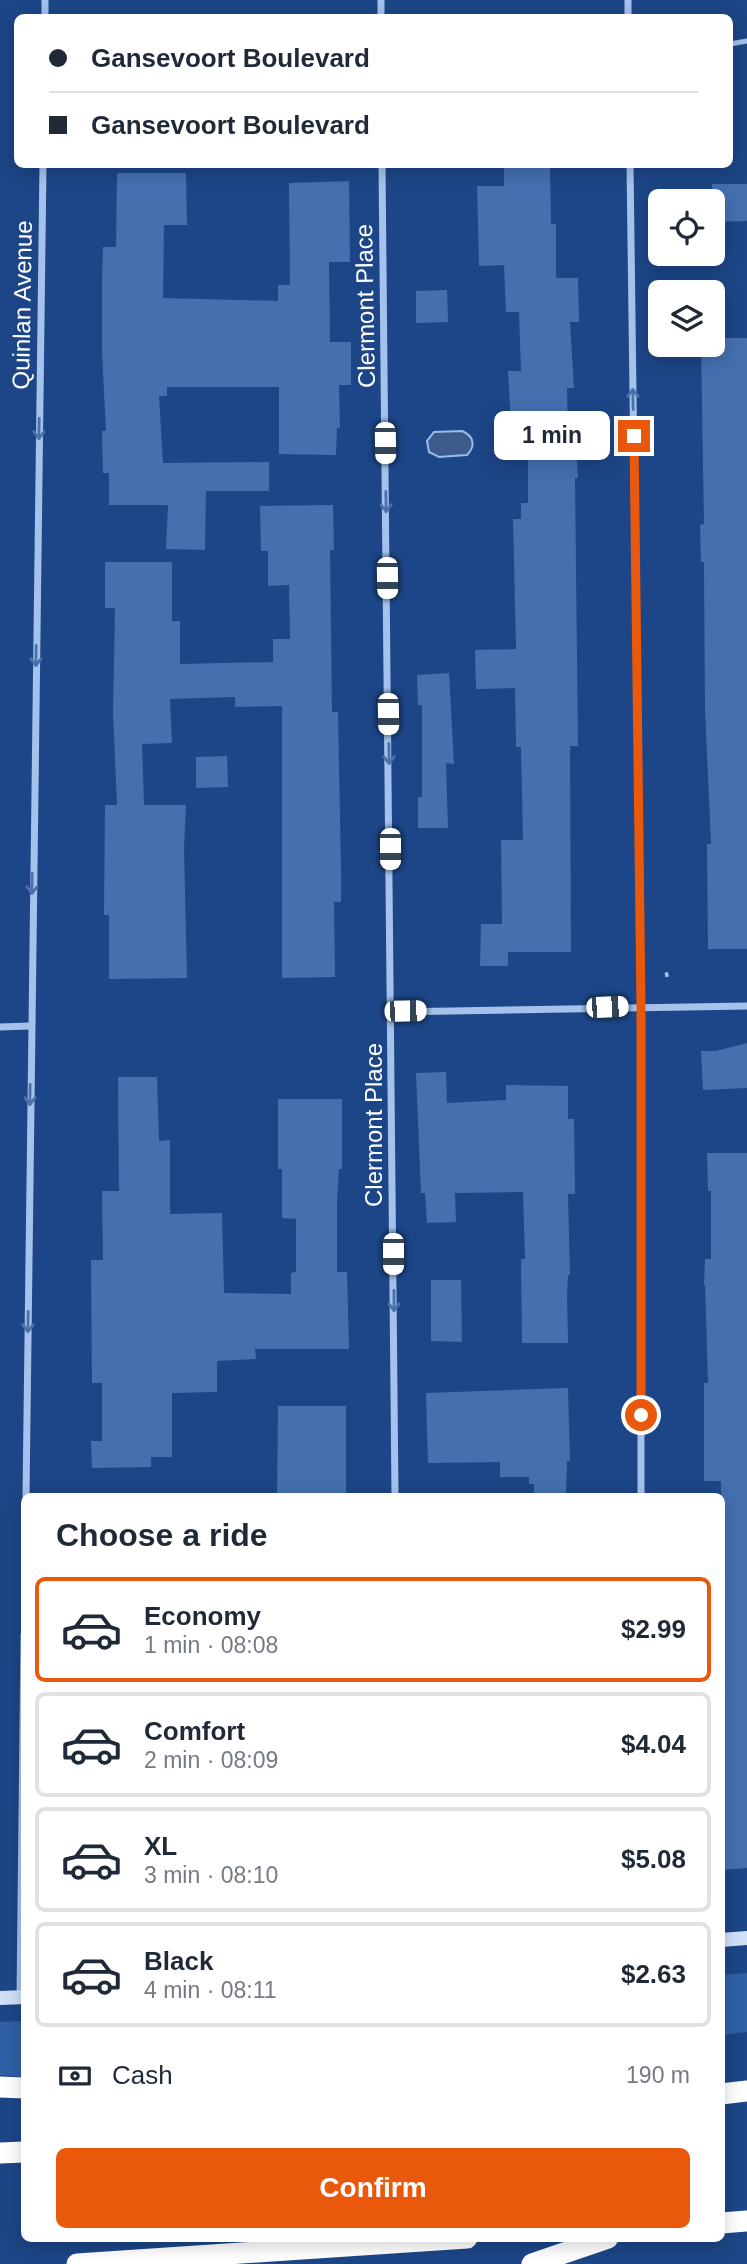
<!DOCTYPE html>
<meta charset="utf-8">
<style>
body{margin:0;font-family:Arial,sans-serif;background:#f2f2f3;color:#1f2937;height:100vh;display:flex;flex-direction:column;font-size:26px;white-space:nowrap}
*{box-sizing:border-box;margin:0}
p{font-size:23px;color:#747a83}
.icon{flex:none;width:38px;height:38px;fill:none;stroke:currentColor;stroke-width:2;stroke-linecap:round;stroke-linejoin:round}
.map{position:relative;flex:1;overflow:hidden}
.sheet{position:absolute;left:21px;top:1493px;width:704px;height:749px;display:flex;flex-direction:column;background:#fff;border-radius:10px;box-shadow:0 4px 18px #0003}
.sheet>*{flex:none}
.top-card{position:absolute;left:14px;top:14px;width:719px;height:154px;border-radius:10px;box-shadow:0 4px 18px #0003;display:grid;align-content:center;height:154px;padding:0 35px;background:#fff}
.tools{position:absolute;left:648px;top:189px;display:grid;gap:14px}
.tools a{display:grid;place-items:center;width:77px;height:77px;border-radius:10px;background:#fff;box-shadow:0 4px 18px #0003;font-size:35px}
.end{position:absolute;width:32px;height:32px;margin:-16px;border:9px solid #ea580c;background:#fff;box-shadow:0 0 0 4px #fff}
.from{border-radius:50%}
.bubble{position:absolute;height:49px;border-radius:10px;background:#fff;box-shadow:0 4px 18px #0003;font-size:23px;font-weight:700;line-height:49px;text-align:center}
.car{position:absolute;width:21px;height:42px;margin:-21px -10px;border-radius:9px;box-shadow:0 0 5px 2px #0007;background:linear-gradient(#fff 24%,#345 0 40%,#fff 0 76%,#345 0 86%,#fff 0)}
.top-card b{display:flex;align-items:center;gap:24px;height:66px;font-size:26px}
.top-card b+b{border-top:2px solid #e0e1e3}
.top-card i{width:18px;height:18px;background:#1f2937}
ul{padding:0;list-style:none}
li{display:flex;align-items:center;gap:21px;height:105px;margin:0 14px 10px;padding:0 21px;border:4px solid #e0e1e3;border-radius:10px}
li div{flex:1}
li b{display:block;font-size:26px}
li em{font-style:normal;font-weight:700}
li.active{border-color:#ea580c}
li>.icon{width:63px;height:63px;stroke-width:1.5}
h2{padding:0 35px;font-size:32px;line-height:84px}
.pay{display:flex;align-items:center;gap:18px;height:77px;padding:0 35px;font-size:26px}
.pay p{margin-inline-start:auto}
.button{display:flex;gap:14px;margin-top:auto;padding:14px 35px}
.button a{flex:1;height:80px;border-radius:10px;background:#ea580c;color:#fff;font-size:28px;font-weight:700;line-height:80px;text-align:center}
.map>svg:first-child{display:block}
.green{fill:#2f60a5}
.water{fill:#3c5b8b;stroke:#98bcee;stroke-width:2}
.building{fill:#4470b0}
.lines{fill:none;stroke-linecap:round;stroke-linejoin:round}
.path{stroke:#a5c2ec;stroke-width:4.5;stroke-dasharray:3.5 5;stroke-linecap:butt}
.service{stroke:#a5c2ec;stroke-width:5}
.minor{stroke:#a5c2ec;stroke-width:7}
.secondary{stroke:#d1e0f9;stroke-width:14}
.motorway{stroke:#fff;stroke-width:21}
.oneway{stroke:#4c71aa}
.route{stroke:#ea580c;stroke-width:9}
.labels{text-anchor:middle;dominant-baseline:central;stroke-width:5;stroke-linejoin:round;paint-order:stroke}
.street-label{font-size:24px;fill:#fff;stroke:#1c4687}
</style>
<div class="map">
<svg width="747" height="2264" viewBox="0 0 747 2264">
<rect width="100%" height="100%" fill="#1c4687"/>
<!-- green -->
<g class="green">
<path d="M747,1973V2032L721,2035V1975Z"/>
<path d="M24,2021V2077L0,2075V2022Z"/>
</g>
<!-- water -->
<path class="water" d="M462,431C474,436 476,446 467,455L439,457L429,452L427,441L434,432Z"/>
<!-- building -->
<g class="building">
<path d="M504,164H550L551,224H556V278H578L579,322H570L574,388H567L568,441L576,440L578,478H575L578,746H570L571,952H508V966H480L481,924H502L501,840H523L521,747H516L515,688L476,689L475,650L516,649L513,519H521V503H528V456H513L508,371H521L519,312H506L504,265L479,266L477,186H504Z"/>
<path d="M117,173H186L187,225H164L163,298L278,301V285H290L289,183L349,181L350,262H329L330,342H351V385H339L340,428H337L336,455L279,454V387H167V396H159L163,463L269,462V491H206L205,550L166,549L168,505H109V473H103L102,431H106L102,352V278L103,247H116Z"/>
<path d="M712,184H747V221L712,222Z"/>
<path d="M447,290L448,322L416,323V291Z"/>
<path d="M712,338H747V949H708L707,844H711L705,709L704,562H701L700,525L704,524L701,345H712Z"/>
<path d="M333,505L334,550H330L332,712H338L341,871V902H334L335,977L282,978V706L235,707V697L170,699L172,743L142,744L144,805H186L184,848L187,978L109,979V915H104L105,805H117L113,712L115,608H105V562H172V621H180V664L273,662V639H290L289,585L268,586V551H261L260,506Z"/>
<path d="M449,673L454,764L446,763L448,828H418V797H422V705H418L417,675Z"/>
<path d="M227,756L228,787L196,788V757Z"/>
<path d="M747,1043V1088L703,1090L701,1051H716Z"/>
<path d="M446,1072L447,1103L506,1100V1085L568,1086V1119H574L575,1194H568L570,1275H568L567,1295L568,1343H522L521,1259H525L523,1192L455,1193L456,1222L427,1223L425,1193H421L416,1073Z"/>
<path d="M118,1077H157L159,1141L170,1140V1214L222,1213L224,1293L291,1294V1273L296,1272V1219L282,1218V1169H278V1099H342V1169H339L337,1200V1272H347L349,1349H255L256,1359L217,1361V1392L172,1393V1457H151V1467L92,1468L91,1441H102V1383H92L91,1260H103L102,1191H119Z"/>
<path d="M707,1153H747V1868L721,1870V1481H704V1383H708L705,1285H704L705,1259H711V1191H708Z"/>
<path d="M431,1280H461L462,1342L431,1341Z"/>
<path d="M568,1388L570,1461H567L566,1496H534V1484H529V1477H500V1462L428,1463L426,1393Z"/>
<path d="M278,1406H346V1496H277Z"/>
</g>
<g class="lines">
<!-- path -->
<path class="path" d="M665,975L670,974"/>
<!-- service -->
<path class="service" d="M730,44L747,41"/>
<!-- minor -->
<g class="minor">
<path d="M381,0V18"/>
<path d="M628,0V18"/>
<path d="M45,18V0"/>
<path d="M382,164L395,1496"/>
<path d="M630,164L641,1006V1496"/>
<path d="M391,1012L747,1006"/>
<path d="M0,1027L30,1026"/>
<path d="M26,1496L43,164"/>
<path d="M20,1998L24,1635"/>
</g>
<!-- secondary -->
<g class="secondary">
<path d="M721,1940L747,1938"/>
<path d="M0,1998L24,1997"/>
</g>
<!-- motorway -->
<g class="motorway">
<path d="M0,2087L24,2088"/>
<path d="M721,2094L747,2091"/>
<path d="M0,2153L24,2152"/>
<path d="M721,2223L747,2221"/>
<path d="M77,2264L467,2238"/>
<path d="M532,2264L608,2238"/>
</g>
</g>
<!-- one-way arrows -->
<defs><path id="oneway-shaft" d="M-6 0H5M1.5-3L5.5 0L1.5 3" fill="none" stroke-width="1.6" stroke-linecap="round" stroke-linejoin="round" transform="scale(1.75)"/></defs>
<g class="oneway">
<use href="#oneway-shaft" transform="translate(633 399) rotate(-91)"/>
<use href="#oneway-shaft" transform="translate(39 429) rotate(91)"/>
<use href="#oneway-shaft" transform="translate(386 502) rotate(89)"/>
<use href="#oneway-shaft" transform="translate(36 656) rotate(91)"/>
<use href="#oneway-shaft" transform="translate(389 754) rotate(89)"/>
<use href="#oneway-shaft" transform="translate(32 884) rotate(91)"/>
<use href="#oneway-shaft" transform="translate(30 1095) rotate(91)"/>
<use href="#oneway-shaft" transform="translate(394 1301) rotate(90)"/>
<use href="#oneway-shaft" transform="translate(28 1322) rotate(91)"/>
</g>
<g class="lines">
<!-- route -->
<path class="route" d="M634,436L641,1006V1415"/>
</g>
<g class="labels">
<!-- street labels -->
<g class="street-label">
<text transform="translate(22 305) rotate(-89)">Quinlan Avenue</text>
<text transform="translate(365 306) rotate(-91)">Clermont Place</text>
<text transform="translate(373 1125) rotate(-90)">Clermont Place</text>
</g>
</g>
</svg>
<div class="tools">
<a><svg class="icon" aria-label="locate" viewBox="0 0 24 24"><circle cx="12" cy="12" r="6"/><path d="M12 2v4M12 18v4M2 12h4M18 12h4"/></svg></a>
<a><svg class="icon" aria-label="layers" viewBox="0 0 24 24"><path d="M12 4l9 5-9 5-9-5zM3 14l9 5 9-5"/></svg></a>
</div>
<i class="end from" style="left:641px;top:1415px"></i>
<i class="end" style="left:634px;top:436px"></i>
<div class="bubble" style="left:494px;top:411px;width:116px">1 min</div>
<i class="car" style="left:385px;top:443px;rotate:179deg"></i>
<i class="car" style="left:387px;top:578px;rotate:179deg"></i>
<i class="car" style="left:388px;top:714px;rotate:179deg"></i>
<i class="car" style="left:390px;top:849px;rotate:180deg"></i>
<i class="car" style="left:607px;top:1007px;rotate:88deg"></i>
<i class="car" style="left:405px;top:1011px;rotate:89deg"></i>
<i class="car" style="left:393px;top:1254px;rotate:180deg"></i>
<div class="top-card">
<b><i class="from"></i>Gansevoort Boulevard</b>
<b><i></i>Gansevoort Boulevard</b>
</div>
<section class="sheet">
<h2>Choose a ride</h2>
<ul>
<li class="active"><svg class="icon" aria-label="car" viewBox="0 0 24 24"><path d="M5 17H2v-5l4-1 3-4h7l3 4 3 1v5h-3M9 17h6M6 11h13"/><circle cx="7" cy="17" r="2"/><circle cx="17" cy="17" r="2"/></svg><div><b>Economy</b><p>1 min · 08:08</p></div><em>$2.99</em></li>
<li><svg class="icon" aria-label="car" viewBox="0 0 24 24"><path d="M5 17H2v-5l4-1 3-4h7l3 4 3 1v5h-3M9 17h6M6 11h13"/><circle cx="7" cy="17" r="2"/><circle cx="17" cy="17" r="2"/></svg><div><b>Comfort</b><p>2 min · 08:09</p></div><em>$4.04</em></li>
<li><svg class="icon" aria-label="car" viewBox="0 0 24 24"><path d="M5 17H2v-5l4-1 3-4h7l3 4 3 1v5h-3M9 17h6M6 11h13"/><circle cx="7" cy="17" r="2"/><circle cx="17" cy="17" r="2"/></svg><div><b>XL</b><p>3 min · 08:10</p></div><em>$5.08</em></li>
<li><svg class="icon" aria-label="car" viewBox="0 0 24 24"><path d="M5 17H2v-5l4-1 3-4h7l3 4 3 1v5h-3M9 17h6M6 11h13"/><circle cx="7" cy="17" r="2"/><circle cx="17" cy="17" r="2"/></svg><div><b>Black</b><p>4 min · 08:11</p></div><em>$2.63</em></li>
</ul>
<div class="pay"><svg class="icon" aria-label="cash" viewBox="0 0 24 24"><path d="M3 7h18v10H3z"/><circle cx="12" cy="12" r="2"/></svg>Cash<p>190 m</p></div>
<div class="button"><a>Confirm</a></div>
</section>
</div>
